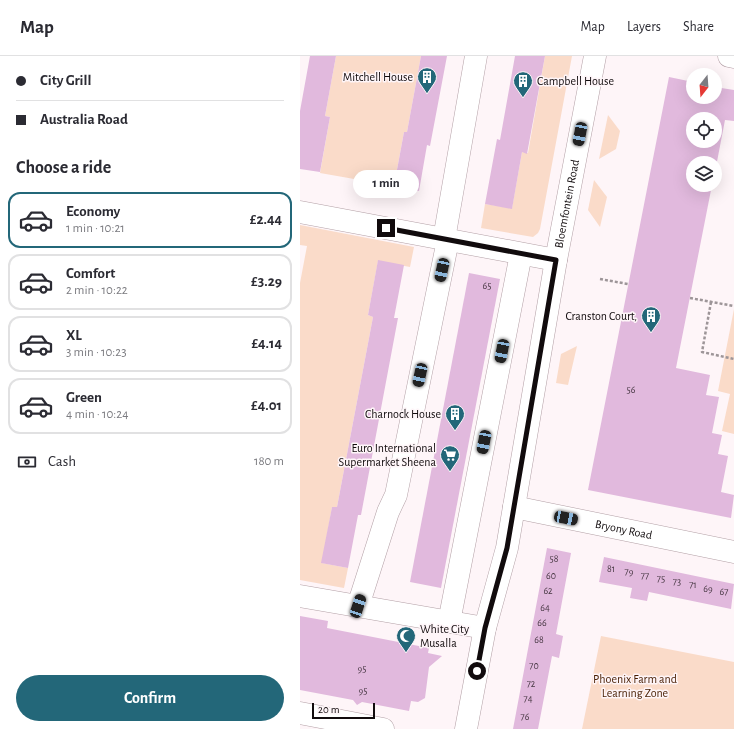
<!DOCTYPE html>
<meta charset="utf-8">
<style>
body{margin:0;font-family:"Alegreya Sans",sans-serif;background:#f7f7f7;color:#2b2b33;height:100vh;display:flex;flex-direction:column;font-size:15px;white-space:nowrap}
*{box-sizing:border-box;margin:0}
p{font-size:13px;color:#7c7c81}
.icon{flex:none;width:22px;height:22px;fill:none;stroke:currentColor;stroke-width:2;stroke-linecap:round;stroke-linejoin:round}
.map{position:relative;flex:1;overflow:hidden}
.side{display:flex;flex-direction:column;background:#fff;width:300px}
.side>*{flex:none}
.guide{display:grid;align-content:center;height:88px;padding:0 16px;background:#fff}
.needle{width:26px;rotate:197deg}
.buttons{position:absolute;left:386px;top:12px;display:grid;gap:8px}
.buttons a{display:grid;place-items:center;width:36px;height:36px;border-radius:50%;background:#fff;box-shadow:0 4px 16px #0002;font-size:20px}
.scale{position:absolute;left:12px;bottom:10px;width:63px;box-sizing:border-box;padding-left:4px;border:2px solid #110b0d;border-top:0;font-size:11px;line-height:14px;white-space:nowrap;color:#110b0d;-webkit-text-stroke:3px #fef5f8;paint-order:stroke}
.end{position:absolute;width:18px;height:18px;margin:-9px;border:5px solid #110b0d;background:#fff;box-shadow:0 0 0 2px #fff}
.from{border-radius:50%}
.bubble{position:absolute;height:28px;border-radius:14px;background:#fff;box-shadow:0 4px 16px #0002;font-size:13px;font-weight:700;line-height:28px;text-align:center}
.car{position:absolute;width:12px;height:24px;margin:-12px -6px;border-radius:5px;box-shadow:0 0 3px 1px #0007;background:linear-gradient(#222 24%,#8ab4d8 0 40%,#222 0 76%,#8ab4d8 0 86%,#222 0)}
.guide b{display:flex;align-items:center;gap:14px;height:38px;font-size:15px}
.guide b+b{border-top:1px solid #e1e1e2}
.guide i{width:10px;height:10px;background:#2b2b33}
ul{padding:0;list-style:none}
li{display:flex;align-items:center;gap:12px;height:56px;margin:0 8px 6px;padding:0 8px;border:2px solid #e1e1e2;border-radius:12px}
li div{flex:1}
li b{display:block;font-size:15px}
li em{font-style:normal;font-weight:700}
li.active{border-color:#236779}
li>.icon{width:36px;height:36px;stroke-width:1.5}
h2{padding:0 16px;font-size:18px;line-height:48px}
.pay{display:flex;align-items:center;gap:10px;height:44px;padding:0 16px;font-size:15px}
.pay p{margin-inline-start:auto}
.button{display:flex;gap:8px;margin-top:auto;padding:8px 16px}
.button a{flex:1;height:46px;border-radius:24px;background:#236779;color:#fff;font-size:16px;font-weight:700;line-height:46px;text-align:center}
header{display:flex;align-items:center;gap:24px;box-sizing:border-box;height:56px;padding:0 20px;background:#fff;border-bottom:1px solid #e1e1e2}
header strong{font-size:19px}
nav{display:flex;gap:22px;margin-inline-start:auto;font-size:14px}
main{display:flex;flex:1;min-height:0}
.map>svg:first-child{display:block}
.green{fill:#fadbc9}
.building{fill:#e1b9dd;fill-rule:evenodd}
.lines{fill:none;stroke-linecap:round;stroke-linejoin:round}
.minor-casing{stroke:#b3a0a6;stroke-width:23}
.path{stroke:#9d9598;stroke-width:2.5;stroke-dasharray:3 2;stroke-linecap:butt}
.minor{stroke:#fff;stroke-width:22}
.route{stroke:#110b0d;stroke-width:5}
.labels{text-anchor:middle;dominant-baseline:central;stroke-width:3;stroke-linejoin:round;paint-order:stroke}
.number-label{font-size:10px;fill:#453641}
.poi-label{font-size:12px;fill:#110b0d;stroke:#fef5f8;text-anchor:end}
.street-label{font-size:12px;fill:#110b0d;stroke:#fef5f8}
.park-label{font-size:12px;fill:#471d00;stroke:#fef5f8}
</style>
<header>
<strong>Map</strong>
<nav><a>Map</a><a>Layers</a><a>Share</a></nav>
</header>
<main>
<section class="side">
<div class="guide">
<b><i class="from"></i>City Grill</b>
<b><i></i>Australia Road</b>
</div>
<h2>Choose a ride</h2>
<ul>
<li class="active"><svg class="icon" aria-label="car" viewBox="0 0 24 24"><path d="M5 17H2v-5l4-1 3-4h7l3 4 3 1v5h-3M9 17h6M6 11h13"/><circle cx="7" cy="17" r="2"/><circle cx="17" cy="17" r="2"/></svg><div><b>Economy</b><p>1 min · 10:21</p></div><em>£2.44</em></li>
<li><svg class="icon" aria-label="car" viewBox="0 0 24 24"><path d="M5 17H2v-5l4-1 3-4h7l3 4 3 1v5h-3M9 17h6M6 11h13"/><circle cx="7" cy="17" r="2"/><circle cx="17" cy="17" r="2"/></svg><div><b>Comfort</b><p>2 min · 10:22</p></div><em>£3.29</em></li>
<li><svg class="icon" aria-label="car" viewBox="0 0 24 24"><path d="M5 17H2v-5l4-1 3-4h7l3 4 3 1v5h-3M9 17h6M6 11h13"/><circle cx="7" cy="17" r="2"/><circle cx="17" cy="17" r="2"/></svg><div><b>XL</b><p>3 min · 10:23</p></div><em>£4.14</em></li>
<li><svg class="icon" aria-label="car" viewBox="0 0 24 24"><path d="M5 17H2v-5l4-1 3-4h7l3 4 3 1v5h-3M9 17h6M6 11h13"/><circle cx="7" cy="17" r="2"/><circle cx="17" cy="17" r="2"/></svg><div><b>Green</b><p>4 min · 10:24</p></div><em>£4.01</em></li>
</ul>
<div class="pay"><svg class="icon" aria-label="cash" viewBox="0 0 24 24"><path d="M3 7h18v10H3z"/><circle cx="12" cy="12" r="2"/></svg>Cash<p>180 m</p></div>
<div class="button"><a>Confirm</a></div>
</section>
<div class="map">
<svg width="434" height="673" viewBox="0 0 434 673">
<rect width="100%" height="100%" fill="#fef5f8"/>
<!-- green -->
<g class="green">
<path d="M36,0H121L107,76H104L94,130L20,117L30,61L25,60Z"/>
<path d="M245,0H272L240,173L238,177L233,181L181,172L185,148L212,152L222,96L228,97Z"/>
<path d="M308,59L320,75L316,93L299,103Z"/>
<path d="M294,124L307,141L300,171L288,154Z"/>
<path d="M0,169L114,191L110,211L78,205L68,259L73,261L37,451H32L22,507L48,512L44,532L0,524V227L7,190L0,189Z"/>
<path d="M434,253V378L422,375L430,338L418,335Z"/>
<path d="M277,290L268,329L256,327L261,298Z"/>
<path d="M301,580L434,606V673H282Z"/>
</g>
<!-- building -->
<g class="building">
<path d="M10,0H36L25,60L30,61L20,116L0,113V55Z"/>
<path d="M121,0H147L130,90L127,89L119,135L94,130L104,76H107Z"/>
<path d="M215,0H245L227,98L222,96L212,153L185,148L197,83L200,84Z"/>
<path d="M369,21L393,26V41H415V31L434,34V65L425,64L415,116V107H393V129H412L376,312L410,319L406,339L419,341L412,377L422,379L418,398L428,400L421,436L434,439L431,462L288,434ZM393,63H415V85H393Z"/>
<path d="M78,204L104,209L94,262H98L61,459H58L48,512L21,507L32,451H37L73,261L68,259Z"/>
<path d="M169,217L200,223L141,532L110,526Z"/>
<path d="M247,492L271,497L256,578L263,580L259,602L252,600L238,673H213Z"/>
<path d="M304,501L434,528L431,553L349,536L347,545L330,542L332,532L299,526Z"/>
<path d="M0,560L28,565L27,572L129,592L128,597L142,600L129,611L125,642L118,646L111,645L109,655L62,646L57,649L53,644L0,634Z"/>
</g>
<g class="lines">
<defs>
<g id="minor">
<path d="M429,0L434,1"/>
<path d="M0,156L256,204"/>
<path d="M144,183L176,0"/>
<path id="s1" d="M214,451L434,496"/>
<path d="M0,540L185,572"/>
<path d="M58,550L88,456L96,439L148,184"/>
<path d="M149,566L221,198"/>
<path d="M0,657L83,673"/>
<path id="s2" d="M166,673L185,572L207,492L256,204L295,0"/>
</g>
</defs>
<!-- minor casing -->
<use href="#minor" class="minor-casing"/>
<!-- path -->
<g class="path">
<path d="M300,223L328,228"/>
<path d="M390,242L434,250"/>
<path d="M411,246L402,296L434,303"/>
</g>
<!-- minor -->
<use href="#minor" class="minor"/>
</g>
<g class="lines">
<!-- route -->
<path class="route" d="M86,172L256,204L207,492L185,572L177,615"/>
</g>
<!-- icons -->
<defs>
<symbol id="building-pin" viewBox="-11 -11 22 30"><path d="M0 17L-7.5 6A9.5 9.5 0 1 1 7.5 6Z" fill="#236779" stroke="#fef5f8"/><path d="M-4-6H4V6H1V3H-1V6H-4ZM-2.5-4.3h1.7v1.8h-1.7ZM.8-4.3h1.7v1.8H.8ZM-2.5-1h1.7V.8h-1.7ZM.8-1h1.7V.8H.8Z" fill="#fff"/></symbol>
<symbol id="supermarket-pin" viewBox="-11 -11 22 30"><path d="M0 17L-7.5 6A9.5 9.5 0 1 1 7.5 6Z" fill="#236779" stroke="#fef5f8"/><path d="M-6-5.5h2.5l.6 2H6L4.5 2H-2.5L-4.4-4H-6ZM-1.5 3.2a1.3 1.3 0 1 0 .1 0ZM3 3.2a1.3 1.3 0 1 0 .1 0Z" fill="#fff"/></symbol>
<symbol id="mosque-pin" viewBox="-11 -11 22 30"><path d="M0 17L-7.5 6A9.5 9.5 0 1 1 7.5 6Z" fill="#236779" stroke="#fef5f8"/><path d="M3.5-4.9A6 6 0 1 0 3.5 4.9A5 5 0 1 1 3.5-4.9Z" fill="#fff"/></symbol>
</defs>
<g fill-rule="evenodd">
<use href="#building-pin" x="116" y="10" width="22" height="30"/>
<use href="#building-pin" x="212" y="14" width="22" height="30"/>
<use href="#building-pin" x="340" y="249" width="22" height="30"/>
<use href="#building-pin" x="144" y="347" width="22" height="30"/>
<use href="#supermarket-pin" x="139" y="388" width="22" height="30"/>
<use href="#mosque-pin" x="95" y="569" width="22" height="30"/>
</g>
<g class="labels">
<!-- number labels -->
<g class="number-label">
<text x="187" y="230">65</text>
<text x="331" y="334">56</text>
<text x="254" y="503">58</text>
<text x="311" y="513">81</text>
<text x="329" y="516">79</text>
<text x="251" y="520">60</text>
<text x="345" y="520">77</text>
<text x="361" y="523">75</text>
<text x="377" y="526">73</text>
<text x="393" y="529">71</text>
<text x="408" y="533">69</text>
<text x="248" y="535">62</text>
<text x="424" y="536">67</text>
<text x="245" y="552">64</text>
<text x="242" y="567">66</text>
<text x="239" y="584">68</text>
<text x="234" y="610">70</text>
<text x="62" y="613">95</text>
<text x="231" y="628">72</text>
<text x="63" y="635">95</text>
<text x="228" y="643">74</text>
<text x="225" y="661">76</text>
</g>
<!-- poi labels -->
<g class="poi-label">
<text x="113" y="21">Mitchell House</text>
<text x="237" y="25" text-anchor="start">Campbell House</text>
<text x="337" y="260">Cranston Court,</text>
<text x="141" y="358">Charnock House</text>
<text x="136" y="392">Euro International<tspan x="136" dy="14">Supermarket Sheena</tspan></text>
<text x="120" y="573" text-anchor="start">White City<tspan x="120" dy="14">Musalla</tspan></text>
</g>
<!-- street labels -->
<g class="street-label">
<text stroke="none"><textPath href="#s2" startOffset="535">Bloemfontein Road</textPath></text>
<text stroke="none"><textPath href="#s1" startOffset="112">Bryony Road</textPath></text>
</g>
<!-- park labels -->
<g class="park-label">
<text x="335" y="623">Phoenix Farm and<tspan x="335" dy="14">Learning Zone</tspan></text>
</g>
</g>
</svg>
<div class="buttons">
<a><svg class="needle" viewBox="-14 -14 28 28"><path d="M0-13l5 13h-10z" fill="#e53935"/><path d="M0 13l5-13h-10z" fill="#7c7c81"/></svg></a>
<a><svg class="icon" aria-label="locate" viewBox="0 0 24 24"><circle cx="12" cy="12" r="6"/><path d="M12 2v4M12 18v4M2 12h4M18 12h4"/></svg></a>
<a><svg class="icon" aria-label="layers" viewBox="0 0 24 24"><path d="M12 4l9 5-9 5-9-5zM3 14l9 5 9-5"/></svg></a>
</div>
<div class="scale">20 m</div>
<i class="end from" style="left:177px;top:615px"></i>
<i class="end" style="left:86px;top:172px"></i>
<div class="bubble" style="left:53px;top:114px;width:66px">1 min</div>
<i class="car" style="left:280px;top:78px;rotate:191deg"></i>
<i class="car" style="left:142px;top:214px;rotate:192deg"></i>
<i class="car" style="left:202px;top:295px;rotate:191deg"></i>
<i class="car" style="left:120px;top:319px;rotate:192deg"></i>
<i class="car" style="left:184px;top:386px;rotate:191deg"></i>
<i class="car" style="left:266px;top:462px;rotate:101deg"></i>
<i class="car" style="left:58px;top:550px;rotate:18deg"></i>
</div>
</main>
